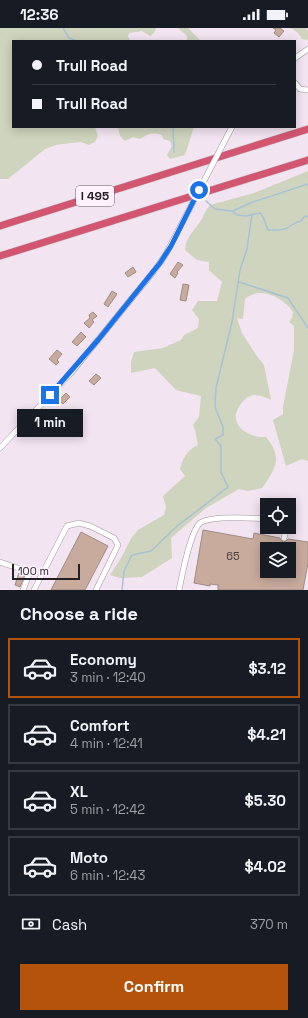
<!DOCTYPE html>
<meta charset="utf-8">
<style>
body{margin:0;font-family:"Space Grotesk",sans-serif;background:#20242c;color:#f1f3f6;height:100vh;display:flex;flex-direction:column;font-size:15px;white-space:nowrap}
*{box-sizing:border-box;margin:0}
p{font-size:13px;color:#9ea1a6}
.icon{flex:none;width:22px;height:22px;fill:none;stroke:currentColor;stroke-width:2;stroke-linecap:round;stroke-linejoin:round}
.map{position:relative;height:562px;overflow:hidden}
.drawer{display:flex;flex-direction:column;background:#171b24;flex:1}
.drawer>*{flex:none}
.hud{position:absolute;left:12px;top:12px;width:284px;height:88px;border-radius:0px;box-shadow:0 2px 10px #0003;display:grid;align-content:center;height:88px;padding:0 20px;background:#171b24}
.fabs{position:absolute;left:260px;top:470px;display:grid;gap:8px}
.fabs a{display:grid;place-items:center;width:36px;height:36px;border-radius:0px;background:#171b24;box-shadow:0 2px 10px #0003;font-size:20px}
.scale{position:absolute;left:12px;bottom:10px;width:68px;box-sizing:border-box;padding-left:4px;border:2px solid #241f24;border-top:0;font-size:11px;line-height:14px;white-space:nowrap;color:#241f24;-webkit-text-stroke:3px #fef2fd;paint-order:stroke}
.end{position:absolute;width:18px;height:18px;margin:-9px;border:5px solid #1a73e8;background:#fff;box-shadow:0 0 0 2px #fff}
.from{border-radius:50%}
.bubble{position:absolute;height:28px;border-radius:0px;background:#171b24;box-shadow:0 2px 10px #0003;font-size:13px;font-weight:800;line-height:28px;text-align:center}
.hud b{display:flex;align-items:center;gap:14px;height:38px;font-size:15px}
.hud b+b{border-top:1px solid #363941}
.hud i{width:10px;height:10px;background:#f1f3f6}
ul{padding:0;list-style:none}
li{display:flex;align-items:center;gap:12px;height:60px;margin:0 8px 6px;padding:0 12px;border:2px solid #363941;border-radius:0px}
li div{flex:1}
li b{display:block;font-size:15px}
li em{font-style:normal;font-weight:800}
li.on{border-color:#b45309}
li>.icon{width:36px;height:36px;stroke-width:1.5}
h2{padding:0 20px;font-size:18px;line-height:48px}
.pay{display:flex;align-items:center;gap:10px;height:44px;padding:0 20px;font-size:15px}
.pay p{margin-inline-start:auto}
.cta{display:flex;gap:8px;margin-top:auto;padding:8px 20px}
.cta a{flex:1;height:46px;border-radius:0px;background:#b45309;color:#fff;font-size:16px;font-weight:800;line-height:46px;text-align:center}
.status{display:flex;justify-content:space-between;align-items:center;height:28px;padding:0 20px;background:#171b24;direction:ltr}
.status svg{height:11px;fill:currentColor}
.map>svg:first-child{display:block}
.green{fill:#ced4bd}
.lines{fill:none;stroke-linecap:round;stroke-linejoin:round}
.stream{stroke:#a7c2d6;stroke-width:1.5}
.building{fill:#c9ab9e;stroke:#9e8d85;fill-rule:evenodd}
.minor-casing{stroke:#a295a1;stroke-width:6}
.highway-casing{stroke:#cac9ca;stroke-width:8}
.minor{stroke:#fff;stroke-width:5}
.highway{stroke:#d35670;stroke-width:7}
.minor-bridge-casing{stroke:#a295a1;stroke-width:6;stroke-linecap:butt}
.minor-bridge{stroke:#fff;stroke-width:5}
.route{stroke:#1a73e8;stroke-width:5}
.labels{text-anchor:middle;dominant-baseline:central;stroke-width:4;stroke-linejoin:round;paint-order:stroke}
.number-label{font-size:11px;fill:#4d4242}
.shield{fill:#fef2fd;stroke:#655e65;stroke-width:1}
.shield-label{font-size:12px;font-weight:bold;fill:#241f24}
</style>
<div class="status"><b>12:36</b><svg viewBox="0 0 49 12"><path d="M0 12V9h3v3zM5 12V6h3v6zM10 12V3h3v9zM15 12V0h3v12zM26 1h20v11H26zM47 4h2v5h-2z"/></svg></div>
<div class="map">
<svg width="308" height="562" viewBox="0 0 308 562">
<rect width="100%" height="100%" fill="#f2e4f1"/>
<!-- green -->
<g class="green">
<path d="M0,0H156L154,5L150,8L142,3L129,5L128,8L130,13H13V99H95L98,108L95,114L89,117L81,114L71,115L56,117L45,121L8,151H0Z"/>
<path d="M178,0H188L201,13H187V8Z"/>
<path d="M291,0H306L308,3V12L302,11L298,5Z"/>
<path d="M118,99H194L185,127L170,131L167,127L172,118L170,113L163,111L162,107C153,104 148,106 140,111L133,109L125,113L120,108Z"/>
<path d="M308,143V433L302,431L286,438L273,392L283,386V379L294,322V298L289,294L292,290L293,284C286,273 272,265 260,265C254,265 249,268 245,271L243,291L237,290L242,305L256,327L264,337L271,372C265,369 257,365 250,368C243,371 234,383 236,391C238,404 255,410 266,409C283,430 276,440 262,460L248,463L239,461L206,480L171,510L172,530L142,549L120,550L110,547L120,532L132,509L138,502L164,487L166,479L163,468L185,448L180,441C183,430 187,422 198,417L195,402L193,397L199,389L201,368L176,362L155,340L131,345V334L134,324L163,320L181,312L184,307L198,300L199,291L192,282L198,273H217L222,254L209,242V234L197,232L185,222C186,208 195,202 202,191C204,186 206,181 210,177L254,165Z"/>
</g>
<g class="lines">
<!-- stream -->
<g class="stream">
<path d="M63,0L69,10L77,13"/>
<path d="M173,99L174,124"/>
<path d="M206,173L215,181L232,183L237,187L246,188L260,185C265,190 265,196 268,202C275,202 284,203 289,199C295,195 293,195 301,193L304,189L308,188"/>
<path d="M233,183L250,175L308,156"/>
<path d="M239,254L288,270L308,300"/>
<path d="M122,562L124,543L132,527L151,523L176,499L228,459L221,444V418L215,411L223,407V399L215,379L216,360L232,294L240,242L247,221L252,186"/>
</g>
</g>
<!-- building -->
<g class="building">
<path d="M273,0H280L284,3L279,9L274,5L276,2Z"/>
<path d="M178,234L183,237L177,244L178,245L175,250L170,246Z"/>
<path d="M133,239L136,244L128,249L125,245Z"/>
<path d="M183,256L189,257L186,273L180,272Z"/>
<path d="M112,263L117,266L108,279L104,276Z"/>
<path d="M93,284L97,288L92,292L94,294L89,300L84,295L90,290L89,287Z"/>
<path d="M81,304L86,309L77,318L72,314Z"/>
<path d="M57,322L62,326L57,332L59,334L56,337L49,331Z"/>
<path d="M96,346L101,350L94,357L89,353Z"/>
<path d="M66,365L70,369L63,376L59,372Z"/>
<path d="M49,397L55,400L49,407L44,403Z"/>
<path d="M203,502L253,511L254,505L280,510L281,512L283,514L286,513L288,511L308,514V535L303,562H218V557L210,556V558L194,555ZM267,521H289V543H267Z"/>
<path d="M81,504L108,518L85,562H51Z"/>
<path d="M19,545L25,547L20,559L15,557Z"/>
</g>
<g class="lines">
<defs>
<g id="minor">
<path d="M295,30L308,21"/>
<path d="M295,55L300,61L308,62"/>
<path d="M221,120L232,99"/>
<path d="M0,420L71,345L154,243L166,226L192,176"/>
<path d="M284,510L287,499"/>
<path d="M0,534L30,544L23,562"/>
<path d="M34,562L67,498L79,495L90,498L114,510L118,517L96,562"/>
<path d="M179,562C182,548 190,504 200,495C211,487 253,490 267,491"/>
</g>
<g id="highway">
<path d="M0,198L308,101"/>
<path d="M0,228L308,132"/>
</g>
</defs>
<!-- minor casing -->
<use href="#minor" class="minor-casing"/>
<!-- highway casing -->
<use href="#highway" class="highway-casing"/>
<!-- minor -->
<use href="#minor" class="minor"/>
<!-- highway -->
<use href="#highway" class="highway"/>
<defs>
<path id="minor-bridge" d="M192,176L221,120"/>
</defs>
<!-- minor-bridge casing -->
<use href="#minor-bridge" class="minor-bridge-casing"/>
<!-- minor-bridge -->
<use href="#minor-bridge" class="minor-bridge"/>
</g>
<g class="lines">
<!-- route -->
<path class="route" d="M50,367L98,312L160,235L171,218L199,162"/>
</g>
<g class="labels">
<!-- number labels -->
<g class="number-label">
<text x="233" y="528">65</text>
</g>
<!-- shield labels -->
<rect class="shield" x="76" y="158" width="38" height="20" rx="3"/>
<g class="shield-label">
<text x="95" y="168">I 495</text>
</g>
</g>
</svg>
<div class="fabs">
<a><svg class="icon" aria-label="locate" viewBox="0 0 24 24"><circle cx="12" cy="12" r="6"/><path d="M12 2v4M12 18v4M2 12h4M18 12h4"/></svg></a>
<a><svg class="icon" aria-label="layers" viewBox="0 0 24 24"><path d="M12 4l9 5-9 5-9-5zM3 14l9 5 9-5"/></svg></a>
</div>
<div class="scale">100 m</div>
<i class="end from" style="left:199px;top:162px"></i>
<i class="end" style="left:50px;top:367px"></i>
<div class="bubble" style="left:17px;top:381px;width:66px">1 min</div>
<div class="hud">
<b><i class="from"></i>Trull Road</b>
<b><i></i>Trull Road</b>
</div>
</div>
<section class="drawer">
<h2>Choose a ride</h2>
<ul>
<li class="on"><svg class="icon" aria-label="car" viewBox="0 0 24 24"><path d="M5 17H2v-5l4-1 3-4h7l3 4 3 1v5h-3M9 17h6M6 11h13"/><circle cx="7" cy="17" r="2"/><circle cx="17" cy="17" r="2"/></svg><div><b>Economy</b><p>3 min · 12:40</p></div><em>$3.12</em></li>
<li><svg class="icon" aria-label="car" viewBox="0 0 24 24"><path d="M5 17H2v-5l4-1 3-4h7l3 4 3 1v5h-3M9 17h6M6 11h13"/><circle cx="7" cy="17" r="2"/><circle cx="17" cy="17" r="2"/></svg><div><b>Comfort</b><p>4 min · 12:41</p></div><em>$4.21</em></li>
<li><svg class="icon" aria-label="car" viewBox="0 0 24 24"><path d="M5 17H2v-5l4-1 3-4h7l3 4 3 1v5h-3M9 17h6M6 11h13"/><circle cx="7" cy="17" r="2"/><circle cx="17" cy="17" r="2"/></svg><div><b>XL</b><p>5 min · 12:42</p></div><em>$5.30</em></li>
<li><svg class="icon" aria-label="car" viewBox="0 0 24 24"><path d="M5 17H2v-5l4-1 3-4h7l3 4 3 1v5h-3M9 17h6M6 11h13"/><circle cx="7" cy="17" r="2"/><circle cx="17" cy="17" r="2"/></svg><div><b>Moto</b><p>6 min · 12:43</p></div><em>$4.02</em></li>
</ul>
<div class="pay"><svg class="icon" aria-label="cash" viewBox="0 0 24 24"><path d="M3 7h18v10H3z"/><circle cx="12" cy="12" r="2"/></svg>Cash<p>370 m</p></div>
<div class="cta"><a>Confirm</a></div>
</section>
